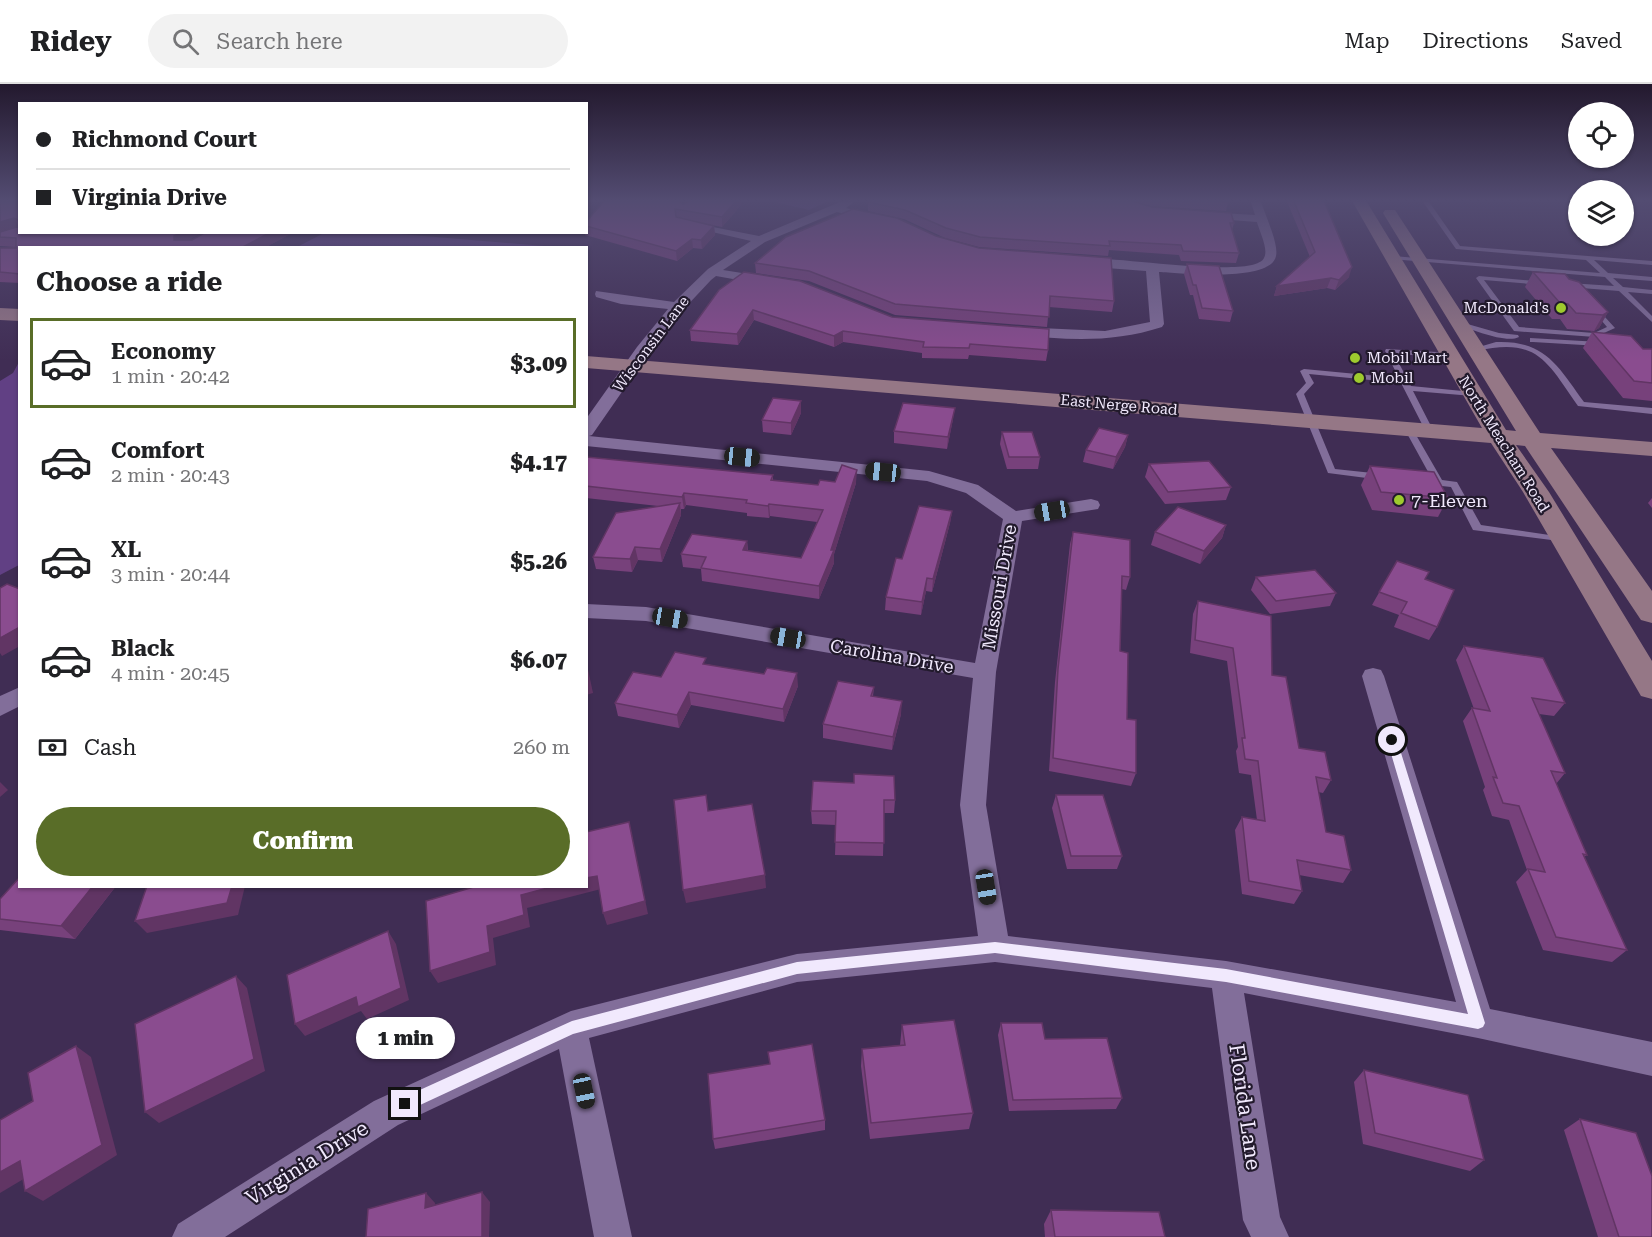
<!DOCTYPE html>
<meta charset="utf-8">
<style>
body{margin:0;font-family:"Roboto Serif",serif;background:#f2f2f2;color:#202124;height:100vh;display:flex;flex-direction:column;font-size:22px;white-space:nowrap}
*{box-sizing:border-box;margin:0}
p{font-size:20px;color:#757577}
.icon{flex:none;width:33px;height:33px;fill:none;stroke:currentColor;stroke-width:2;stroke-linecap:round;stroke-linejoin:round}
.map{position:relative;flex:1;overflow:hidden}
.sheet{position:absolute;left:18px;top:162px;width:570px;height:642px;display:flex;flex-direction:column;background:#fff;border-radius:0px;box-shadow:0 2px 4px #0004}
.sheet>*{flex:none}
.top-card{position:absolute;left:18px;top:18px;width:570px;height:132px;border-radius:0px;box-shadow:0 2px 4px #0004;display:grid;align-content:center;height:132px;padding:0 18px;background:#fff}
.tools{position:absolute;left:1568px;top:18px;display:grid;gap:12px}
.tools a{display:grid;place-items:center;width:66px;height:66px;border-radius:50%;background:#fff;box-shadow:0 2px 4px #0004;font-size:30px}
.end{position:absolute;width:27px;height:27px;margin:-14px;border:8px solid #f1e9fd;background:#111;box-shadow:0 0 0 3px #111}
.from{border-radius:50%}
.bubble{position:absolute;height:42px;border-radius:21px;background:#fff;box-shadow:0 2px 4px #0004;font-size:20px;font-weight:800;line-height:42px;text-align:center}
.car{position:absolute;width:18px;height:36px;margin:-18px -9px;border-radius:8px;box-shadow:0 0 4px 2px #0007;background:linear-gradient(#222 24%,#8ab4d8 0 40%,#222 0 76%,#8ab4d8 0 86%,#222 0)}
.top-card b{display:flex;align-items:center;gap:21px;height:57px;font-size:22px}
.top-card b+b{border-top:2px solid #e0e0e0}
.top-card i{width:15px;height:15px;background:#202124}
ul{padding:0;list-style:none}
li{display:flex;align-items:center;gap:18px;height:90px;margin:0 12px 9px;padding:0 6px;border:3px solid transparent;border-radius:0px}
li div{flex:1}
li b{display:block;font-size:22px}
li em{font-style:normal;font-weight:800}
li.selected{border-color:#596d28}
li>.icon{width:54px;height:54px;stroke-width:1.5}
h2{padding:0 18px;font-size:27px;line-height:72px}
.pay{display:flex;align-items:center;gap:15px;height:66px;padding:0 18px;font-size:22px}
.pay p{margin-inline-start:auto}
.action{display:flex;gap:12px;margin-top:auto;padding:12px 18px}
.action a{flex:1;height:69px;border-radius:36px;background:#596d28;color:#fff;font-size:24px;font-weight:800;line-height:69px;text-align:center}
header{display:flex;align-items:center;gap:36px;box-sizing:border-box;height:84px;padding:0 30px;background:#fff;border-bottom:2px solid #e0e0e0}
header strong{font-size:28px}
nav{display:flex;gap:33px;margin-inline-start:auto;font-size:21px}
.search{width:420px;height:54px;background:#f2f2f2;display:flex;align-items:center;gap:15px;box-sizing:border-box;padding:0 21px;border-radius:33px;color:#757577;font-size:22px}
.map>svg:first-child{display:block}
.green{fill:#614084}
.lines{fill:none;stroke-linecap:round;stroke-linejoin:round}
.lane{fill:#826e9a;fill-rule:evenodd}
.street{fill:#826e9a;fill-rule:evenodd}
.secondary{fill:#957786;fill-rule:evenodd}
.wall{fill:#77417b}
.shaded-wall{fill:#613564}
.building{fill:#8a4c8f;stroke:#613564;stroke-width:1.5}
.route{fill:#f1e9fd}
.poi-dot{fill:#9eca2e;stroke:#221a2c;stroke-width:2}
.labels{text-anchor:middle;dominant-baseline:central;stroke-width:4.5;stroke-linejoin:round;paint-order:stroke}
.far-poi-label{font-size:15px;fill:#f1e9fd;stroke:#221a2c;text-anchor:start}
.far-street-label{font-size:15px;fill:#f1e9fd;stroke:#221a2c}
.poi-label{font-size:18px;fill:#f1e9fd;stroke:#221a2c;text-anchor:start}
.street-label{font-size:18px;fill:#f1e9fd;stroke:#221a2c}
.near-street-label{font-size:21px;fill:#f1e9fd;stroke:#221a2c}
</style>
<header>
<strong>Ridey</strong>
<div class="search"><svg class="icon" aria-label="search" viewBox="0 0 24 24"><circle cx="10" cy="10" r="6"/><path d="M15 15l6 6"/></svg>Search here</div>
<nav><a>Map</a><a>Directions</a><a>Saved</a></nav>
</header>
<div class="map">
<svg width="1652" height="1153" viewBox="0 0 1652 1153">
<rect width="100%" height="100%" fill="#402d54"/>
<!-- green -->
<g class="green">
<path d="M762,115H832L809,126Z"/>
<path d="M326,148L388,149L544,162L297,163Z"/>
<path d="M19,278V481L0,491V297L13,289Z"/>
</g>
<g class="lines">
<!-- lane -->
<g class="lane">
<path d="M1421,115H1427L1460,162L1652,177V181L1594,176L1608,189L1652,193V197L1613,194L1623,203L1652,206V210L1628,208L1652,232V238L1619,207L1569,203L1566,201L1569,199L1614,202L1605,193L1391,175V173L1393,172L1600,189L1586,176L1456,165Z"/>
<path d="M1479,192L1545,198L1546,199L1543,201L1484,196L1519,243L1594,249L1607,243L1590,223L1594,221L1615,244L1595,253L1514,247L1476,194Z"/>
<path d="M1457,237L1499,249L1518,251L1519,253C1506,260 1472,245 1457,241Z"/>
<path d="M1530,254L1600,258L1604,260L1600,262L1533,258H1530Z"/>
<path d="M1496,258C1545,256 1558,282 1584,318L1652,324V330L1578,322C1546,276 1537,253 1476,267L1472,265Z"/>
<path d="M1386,265L1453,269L1454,271L1450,273L1394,270L1411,302L1473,308L1477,310L1473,312L1413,307L1433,346L1429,349L1425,346L1401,299L1309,290L1314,299L1304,310L1335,385L1382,390L1387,393L1382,396L1328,389L1296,310L1306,299L1300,287L1304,285L1399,294L1385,267Z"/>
<path d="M1408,341L1412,344L1442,396L1457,398L1481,441L1563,453L1567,454L1568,456L1567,458L1473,446L1451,403L1423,400L1418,397L1423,394L1432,395L1404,344Z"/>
</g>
<!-- street -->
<g class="street">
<path d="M847,115L854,118L846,124L881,134L876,137L837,128L765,158L723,186L767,193L773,197L767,201L716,192L711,196L667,243L592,351L589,352L929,387L978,401L1016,427L1091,415L1098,417L1100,421L1098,425L1022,437L996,588L986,721L1008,852L1226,877L1456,918L1362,592L1365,586L1373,584L1381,586L1384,592L1490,925L1652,958V992L1478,954L1244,909L1280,1133L1289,1153H1251L1243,1136L1212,904L995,878L797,898L589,954L632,1153H594L559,965L398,1041L225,1153H172L178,1140L374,1017L571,927L797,870L978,852L960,721L973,594L646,537L586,534V520L646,523L975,579L1003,435L966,409L927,397L586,362V335L637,263L668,225L621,220L596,213L595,210L596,207L674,218L708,185L751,157L682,141V137L759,152Z"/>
<path d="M1250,115H1260C1264,128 1279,160 1276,172C1271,199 1180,189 1159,188L1164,240L1162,243C1113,259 1068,256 1018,251L1011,247L1018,243L1105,247L1150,238L1146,187L1080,182L1074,178L1076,175C1103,169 1253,197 1264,174C1269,165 1259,147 1257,138L1203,134L1198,131L1203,128L1255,131Z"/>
<path d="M20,603V622L0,632V612Z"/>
</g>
<!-- secondary -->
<g class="secondary">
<path d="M1351,115H1365L1506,346L1516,347L1383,129L1385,126H1395L1540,349L1652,358V372L1551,364L1652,507V539L1641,536L1525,362L1516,361L1549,408L1652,577V615L1641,612L1523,408L1491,359L586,284V272L1482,344Z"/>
<path d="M0,224L20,225V237L0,236Z"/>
</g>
</g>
<!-- wall -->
<g class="wall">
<path d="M0,115H20V148L189,156L294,148L264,164H20V199L0,198V164L16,163L0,162Z"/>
<path d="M1133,115H1227L1228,118L1226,127L1150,122L1133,117Z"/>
<path d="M1286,115H1323L1349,193L1335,206L1327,204L1274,212L1277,202L1310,173Z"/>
<path d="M868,118L1152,123L1234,139L1232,146L1239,169L1236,179L1181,177L1179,171L1109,166L1108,172L979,163L945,154L904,135L868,127Z"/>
<path d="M683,120L741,121L722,143L701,139L714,142L715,151L702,165L693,164L677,177L585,151V148H586V138Z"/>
<path d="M936,152L1114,217L1112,228L1049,223L1047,243L895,231L809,197L756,189L755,179Z"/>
<path d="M1187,180L1233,227L1230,238L1199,235L1193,211H1190L1184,190Z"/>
<path d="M1533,188L1569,195L1608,228L1599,244L1594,247L1567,245L1560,235H1552L1525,203Z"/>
<path d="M719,206L892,233L1048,266L1046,277L969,271L968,275L922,274V269L843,258L834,263L754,236L738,261L691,257L690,246Z"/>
<path d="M1592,248L1643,265H1652V317L1623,314L1583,264Z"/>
<path d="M801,329L791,351L763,348L762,336Z"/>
<path d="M953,335L947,365L894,359V347Z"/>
<path d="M1002,348L1040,373L1038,385H1007L1000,360Z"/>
<path d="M1128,351L1125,363L1113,385L1083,378L1086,366Z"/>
<path d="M586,373L773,391V396L818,401L835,398L856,399L834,470V479L819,515L702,497L701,485L683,483L681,470L747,457L748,466L801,474L817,438L770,432L769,434L747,432V429L686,421L684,425H681V431L662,478L638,476L632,488L596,485L593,473L658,422L586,414Z"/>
<path d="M1149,380L1231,403L1226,416L1165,420L1145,393Z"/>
<path d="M1370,382L1448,414L1438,433L1372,426L1361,401Z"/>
<path d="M1652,414V424L1648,419Z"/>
<path d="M952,427L950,439L932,508L926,507L921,531L885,526L886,513L902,475Z"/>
<path d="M1226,441L1222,454L1200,480L1151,461L1155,448Z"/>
<path d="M1073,448L1130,493L1126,506L1122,505L1120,567L1127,635L1136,689L1131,702L1049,687L1055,598L1070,460Z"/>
<path d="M1397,477L1425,495L1437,543L1429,556L1394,543L1399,531L1372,521Z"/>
<path d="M1256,493L1336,509L1330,522L1270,530L1251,506Z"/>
<path d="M1198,517L1272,591L1299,664L1331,696L1323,709L1318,708L1326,748L1351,786L1343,799L1299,791L1302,807L1294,820L1242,810L1235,746L1242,733L1257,736L1251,691L1239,689L1236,667L1238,663L1227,577L1190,569L1193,530Z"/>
<path d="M1464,562L1565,619L1554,632L1539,630L1565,689L1556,700L1587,771L1584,773L1627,866L1612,878L1543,866L1516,798L1527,786L1509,736L1492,732L1483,706L1485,703L1463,637L1472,624L1474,625L1456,576Z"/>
<path d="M707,580L798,602L784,638L691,621L679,644L618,632L615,619L661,593Z"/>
<path d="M874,603L873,612L901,630L892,666L823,654V640Z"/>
<path d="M813,697L895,716L894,729H884L883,772L835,771L836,741L812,740L811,727Z"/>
<path d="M1056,711L1122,772L1117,785H1067L1052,724Z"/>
<path d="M20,802H116L75,855L0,846V815Z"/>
<path d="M1001,939L1045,955L1122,1014L1116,1025L1009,1027L998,951Z"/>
<path d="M902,941L973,1029L969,1045L870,1055L861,982L862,965L900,961Z"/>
<path d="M768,968L825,1036V1046L715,1065L713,1055L770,980Z"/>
<path d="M1364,986L1484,1076L1470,1087L1363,1060L1354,998Z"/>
<path d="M1580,1035L1652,1153H1598L1564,1046Z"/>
<path d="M1051,1126L1165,1153H1045L1044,1140Z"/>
</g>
<!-- shaded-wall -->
<g class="shaded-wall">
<path d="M738,115H741V121L722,143V133Z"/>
<path d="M14,134L19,143L0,149V138Z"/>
<path d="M714,142L715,151L702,165L701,156Z"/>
<path d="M182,148H203L179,162L174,156V152Z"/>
<path d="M271,148H294L264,164H241Z"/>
<path d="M692,155L693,164L677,177L676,167Z"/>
<path d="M1352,183L1349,193L1335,206L1339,196Z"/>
<path d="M1331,194L1327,204L1274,212L1277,202Z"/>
<path d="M753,226L754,236L738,261L737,250Z"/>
<path d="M1608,228L1599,244L1594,247L1603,231Z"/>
<path d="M843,247V258L834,263V252Z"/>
<path d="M801,317V329L791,351V339Z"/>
<path d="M955,324L953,335L947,365L948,353Z"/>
<path d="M1128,351L1125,363L1113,385L1116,373Z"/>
<path d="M857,386L856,399L834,470V479L819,515V502Z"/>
<path d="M684,409L686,421L684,425L682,413Z"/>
<path d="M680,419L681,431L662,478L660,465Z"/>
<path d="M769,420L770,432L769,434L768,422Z"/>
<path d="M952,427L950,439L932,508L933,495Z"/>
<path d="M1226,441L1222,454L1200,480L1204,467Z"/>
<path d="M747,457L748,470L743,466Z"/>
<path d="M635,463L638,476L632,488L630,475Z"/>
<path d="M927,494L926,507L921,531L922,518Z"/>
<path d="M20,543V562L2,572L0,569V554Z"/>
<path d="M586,576L593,609L586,611Z"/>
<path d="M797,589L798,602L784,638L783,625Z"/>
<path d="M689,608L691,621L679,644L677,631Z"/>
<path d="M902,617L901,630L892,666L893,653Z"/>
<path d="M0,698L8,706L0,713Z"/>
<path d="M629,738L648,830L607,841L603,829Z"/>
<path d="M765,791L766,804L686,819L683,806Z"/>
<path d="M597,792L601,805L527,824L530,843L493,854L496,881L438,899L430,887L487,842L521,811L555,802H586V794Z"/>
<path d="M93,802H116L75,855L61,842Z"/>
<path d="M232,802H245L238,831L147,849L135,837Z"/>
<path d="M388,847L396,860L409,916L367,935L361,927L305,952L295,940Z"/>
<path d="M236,892L247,904L265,987L159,1039L145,1028Z"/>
<path d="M76,962L91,973L117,1071L43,1117L25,1107Z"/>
<path d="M20,1077L37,1087L0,1109V1088Z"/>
<path d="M482,1108L490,1118L489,1153H482Z"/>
<path d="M426,1109L435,1119L434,1133L425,1124Z"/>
</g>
<!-- building -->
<g class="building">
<path d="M0,115H20V137L14,134L0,138Z"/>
<path d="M617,115H676L683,120L692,115H738L722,133L675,125L676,133L714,142L701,156L692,155L676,167L586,142V138L604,117Z"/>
<path d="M873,115H1126L1152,123L1231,129L1234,139H1230L1239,169L1183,167L1181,161L1109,157L1110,162L980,153L946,144L905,126L868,118Z"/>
<path d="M1190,115H1227L1228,118Z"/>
<path d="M1293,115H1323L1327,124L1352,183L1339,196L1331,194L1277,202L1315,168Z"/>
<path d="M853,125L897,134L936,152L979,164L1111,174L1114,217L1050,212L1049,233L895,220L809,187L755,179L786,153Z"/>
<path d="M20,142V148H182L174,152V156H192L206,148H271L241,164H20V190L0,188V164H16V154L0,153V148Z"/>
<path d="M1187,180L1219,182L1233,227L1202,224L1196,201H1193Z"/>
<path d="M744,188L800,197L892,233L1049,245L1048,266L970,260L969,264L923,263L924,258L843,247L834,252L753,226L737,250L690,246L719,206Z"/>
<path d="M1533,188L1565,190L1569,195L1579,198L1608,228L1603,231L1576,229L1568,220L1560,219Z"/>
<path d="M1592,248L1631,252L1643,265H1652V299L1634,297Z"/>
<path d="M773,314L801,317L791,339L762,336Z"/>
<path d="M903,319L955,324L948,353L894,347Z"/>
<path d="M1099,344L1128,351L1116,373L1086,366Z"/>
<path d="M1002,348H1032L1040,373H1009Z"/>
<path d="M586,373L773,391L771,396L818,401L820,396L835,398L842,381L857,386L831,466H834L819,502L701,484L706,473L681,470L692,450L747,457L743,466L801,474L823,426L769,420L768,422L746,419L747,416L684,409L682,413L586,402Z"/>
<path d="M1209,377L1231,403L1168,408L1149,380Z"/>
<path d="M1370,382L1434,388L1448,414L1381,408Z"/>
<path d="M680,419L660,465L635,463L630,475L593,473L616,429Z"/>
<path d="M919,422L952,427L933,495L927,494L922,518L886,513L896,474L902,475Z"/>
<path d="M1178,423L1226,441L1204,467L1155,448Z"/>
<path d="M1073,448L1130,456V493L1122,492L1120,567L1128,569L1127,635L1136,636V689L1053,674L1058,585Z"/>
<path d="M1397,477L1429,488L1425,495L1454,506L1437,543L1401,529L1407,518L1379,508Z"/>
<path d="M1315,486L1336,509L1276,517L1256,493Z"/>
<path d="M7,500L20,505V543L0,554V504Z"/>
<path d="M1198,517L1271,532L1272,591L1286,593L1299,664L1325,668L1331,696L1316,693L1326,748L1344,752L1351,786L1297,776L1302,807L1249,797L1242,733L1265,737L1258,677L1245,675L1242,654H1245L1233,564L1195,556Z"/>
<path d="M1464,562L1543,574L1565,619L1532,614L1565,689L1551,687L1587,771L1583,770L1627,866L1556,853L1528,785L1545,788L1519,722L1503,719L1493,693L1497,694L1472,624L1490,627Z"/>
<path d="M675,568L706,574L703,580L764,590L767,584L797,589L783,625L689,608L677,631L615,619L633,588L661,593Z"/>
<path d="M586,581L589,596L586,597Z"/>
<path d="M838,597L874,603L871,612L902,617L893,653L823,640Z"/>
<path d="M854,690L894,692L895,716H884V759L835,758L836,727H811L813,697L854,699Z"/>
<path d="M706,711L708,727L752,720L765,791L683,806L674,716Z"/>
<path d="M1056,711H1103L1122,772H1071Z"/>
<path d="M629,738L645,817L603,829L597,792L586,794V748Z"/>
<path d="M20,793V802H93L61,842L0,835V815Z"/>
<path d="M147,802H232L227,819L135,837Z"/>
<path d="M477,802H555L521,811L524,831L487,842L490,868L430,887L426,817Z"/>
<path d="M388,847L401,904L358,923L356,913L295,940L287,891Z"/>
<path d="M236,892L254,975L145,1028L135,940Z"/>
<path d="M954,936L973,1029L871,1039L862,965L905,961L902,941Z"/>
<path d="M1001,939H1042L1045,955L1107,954L1122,1014L1013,1016Z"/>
<path d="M812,960L825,1036L713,1055L708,990L770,980L768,968Z"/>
<path d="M76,962L102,1061L25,1107L20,1077L0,1088V1036L33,1017L28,989Z"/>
<path d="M1364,986L1468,1011L1484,1076L1375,1049Z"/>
<path d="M1580,1035L1636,1049L1652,1092V1153H1619Z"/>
<path d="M482,1108V1153H366L368,1125L426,1109L425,1124Z"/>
<path d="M1051,1126L1159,1128L1165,1153H1055Z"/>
</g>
<!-- sky -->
<linearGradient id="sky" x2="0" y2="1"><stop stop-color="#23192e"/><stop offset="0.42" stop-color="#534c72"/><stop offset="1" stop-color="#534c72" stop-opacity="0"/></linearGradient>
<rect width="1652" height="277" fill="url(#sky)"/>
<!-- route -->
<path class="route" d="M1392,652L1397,656L1485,939L1483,943L1478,945L1226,898L995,869L797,890L573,950L405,1028L400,1025L398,1020L400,1015L572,937L797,878L995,858L1226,885L1468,930L1387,656Z"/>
<!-- markers -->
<g class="poi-dot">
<circle cx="1561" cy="224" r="6"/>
<circle cx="1355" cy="274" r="6"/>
<circle cx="1359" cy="294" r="6"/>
<circle cx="1399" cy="416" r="6"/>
</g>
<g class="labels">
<!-- far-poi labels -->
<g class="far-poi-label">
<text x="1549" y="224" text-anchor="end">McDonald's</text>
<text x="1367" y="274">Mobil Mart</text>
<text x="1371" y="294">Mobil</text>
</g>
<!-- far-street labels -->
<g class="far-street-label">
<text transform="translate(651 260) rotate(-53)">Wisconsin Lane</text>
<text transform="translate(1119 321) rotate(5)">East Nerge Road</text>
<text transform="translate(1504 360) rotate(58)">North Meacham Road</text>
</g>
<!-- poi labels -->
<g class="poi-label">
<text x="1411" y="416">7-Eleven</text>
</g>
<!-- street labels -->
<g class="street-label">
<text transform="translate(999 503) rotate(-80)">Missouri Drive</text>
<text transform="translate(892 572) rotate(10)">Carolina Drive</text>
</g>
<!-- near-street labels -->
<g class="near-street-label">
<text transform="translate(1245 1023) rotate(82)">Florida Lane</text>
<text transform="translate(307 1079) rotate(-32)">Virginia Drive</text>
</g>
</g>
</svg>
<div class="tools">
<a><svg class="icon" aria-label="locate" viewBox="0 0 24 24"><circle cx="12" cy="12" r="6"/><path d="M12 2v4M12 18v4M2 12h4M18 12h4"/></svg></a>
<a><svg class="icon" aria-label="layers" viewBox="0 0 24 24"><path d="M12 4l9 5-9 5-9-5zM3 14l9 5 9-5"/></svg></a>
</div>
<i class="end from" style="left:1392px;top:656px"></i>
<i class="end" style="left:405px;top:1020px"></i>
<div class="bubble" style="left:356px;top:933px;width:99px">1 min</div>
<i class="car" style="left:742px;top:373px;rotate:96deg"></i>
<i class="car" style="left:883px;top:388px;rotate:276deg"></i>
<i class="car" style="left:1052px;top:427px;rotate:261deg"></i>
<i class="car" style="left:670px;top:534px;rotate:100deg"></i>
<i class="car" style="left:788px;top:554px;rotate:280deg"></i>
<i class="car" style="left:986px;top:803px;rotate:171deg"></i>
<i class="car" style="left:584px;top:1007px;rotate:168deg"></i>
<div class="top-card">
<b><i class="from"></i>Richmond Court</b>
<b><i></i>Virginia Drive</b>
</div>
<section class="sheet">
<h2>Choose a ride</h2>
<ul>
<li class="selected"><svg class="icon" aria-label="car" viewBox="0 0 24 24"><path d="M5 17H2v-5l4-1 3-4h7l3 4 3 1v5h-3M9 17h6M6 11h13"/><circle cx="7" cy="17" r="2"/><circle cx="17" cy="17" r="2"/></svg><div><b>Economy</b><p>1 min · 20:42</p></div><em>$3.09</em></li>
<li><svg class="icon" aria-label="car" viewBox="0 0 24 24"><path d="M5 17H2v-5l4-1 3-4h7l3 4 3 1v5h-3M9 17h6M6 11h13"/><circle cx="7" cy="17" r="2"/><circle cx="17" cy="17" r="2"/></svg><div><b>Comfort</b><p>2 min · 20:43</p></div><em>$4.17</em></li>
<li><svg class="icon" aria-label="car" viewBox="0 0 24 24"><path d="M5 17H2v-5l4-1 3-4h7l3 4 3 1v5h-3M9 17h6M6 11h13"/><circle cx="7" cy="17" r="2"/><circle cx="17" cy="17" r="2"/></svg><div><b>XL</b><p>3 min · 20:44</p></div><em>$5.26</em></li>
<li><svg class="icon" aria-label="car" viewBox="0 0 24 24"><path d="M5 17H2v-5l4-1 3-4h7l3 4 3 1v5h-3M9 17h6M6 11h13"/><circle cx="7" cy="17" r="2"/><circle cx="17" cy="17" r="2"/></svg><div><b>Black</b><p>4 min · 20:45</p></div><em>$6.07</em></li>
</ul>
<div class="pay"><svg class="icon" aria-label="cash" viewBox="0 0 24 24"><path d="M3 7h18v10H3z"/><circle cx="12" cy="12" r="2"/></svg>Cash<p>260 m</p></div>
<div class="action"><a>Confirm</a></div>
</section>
</div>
